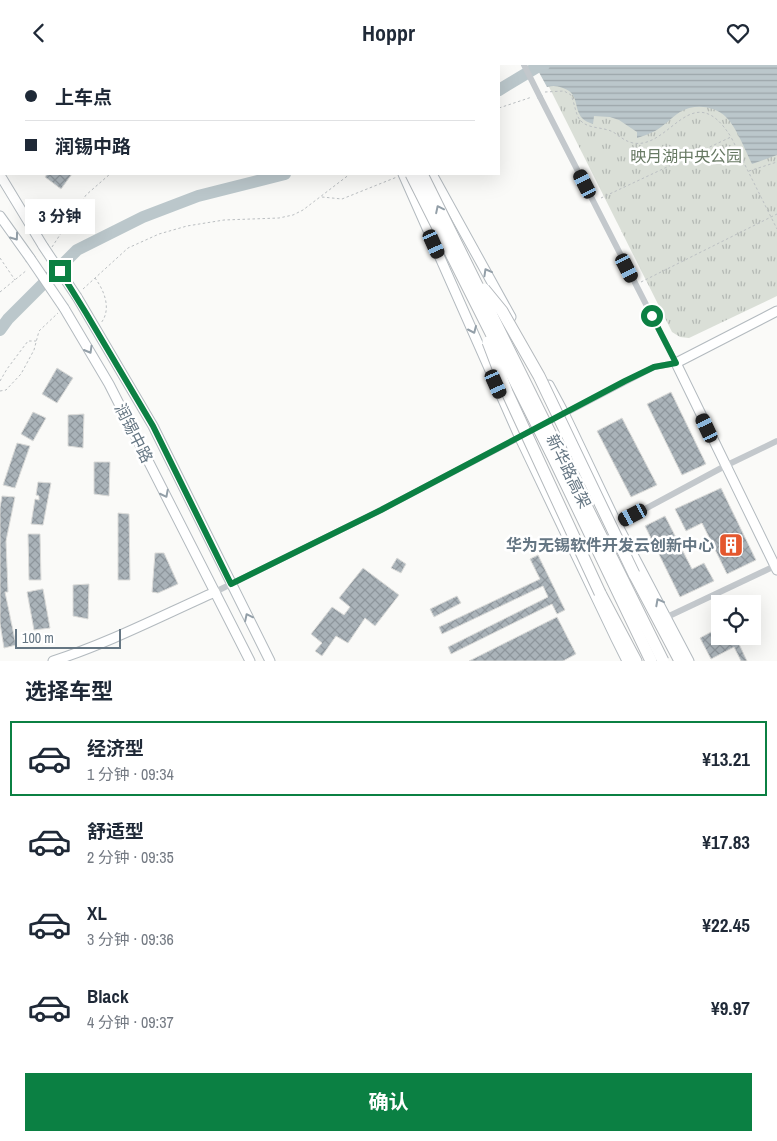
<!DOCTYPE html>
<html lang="zh">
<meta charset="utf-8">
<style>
body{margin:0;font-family:"Archivo Narrow","Noto Sans SC",sans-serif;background:#f6f6f7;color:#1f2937;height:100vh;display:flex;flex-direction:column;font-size:19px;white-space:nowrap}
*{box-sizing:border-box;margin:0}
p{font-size:16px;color:#747a83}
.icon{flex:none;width:28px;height:28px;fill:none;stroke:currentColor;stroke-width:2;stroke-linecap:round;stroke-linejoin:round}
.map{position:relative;height:596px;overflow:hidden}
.details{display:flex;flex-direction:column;background:#fff;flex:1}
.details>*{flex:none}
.banner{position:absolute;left:0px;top:0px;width:500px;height:110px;box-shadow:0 5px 20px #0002;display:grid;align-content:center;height:110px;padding:0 25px;background:#fff}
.buttons{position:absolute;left:711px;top:530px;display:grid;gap:10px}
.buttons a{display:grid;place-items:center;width:50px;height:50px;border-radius:0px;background:#fff;box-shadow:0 5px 20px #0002;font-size:25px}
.scale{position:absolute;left:15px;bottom:12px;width:106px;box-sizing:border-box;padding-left:5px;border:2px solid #657683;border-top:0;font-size:14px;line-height:18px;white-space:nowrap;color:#657683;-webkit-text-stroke:4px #fff;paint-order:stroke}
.end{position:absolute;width:22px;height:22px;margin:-11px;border:6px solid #0b8043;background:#fff;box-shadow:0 0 0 2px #fff}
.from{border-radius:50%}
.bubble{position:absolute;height:35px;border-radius:0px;background:#fff;box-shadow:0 5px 20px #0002;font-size:16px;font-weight:700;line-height:35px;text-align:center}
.car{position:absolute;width:15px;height:30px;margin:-15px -8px;border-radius:6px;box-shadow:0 0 4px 1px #0007;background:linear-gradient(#222 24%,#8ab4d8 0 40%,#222 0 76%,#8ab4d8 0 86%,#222 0)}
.banner b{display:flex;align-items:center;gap:18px;height:48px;font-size:19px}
.banner b+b{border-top:1px solid #e0e1e3}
.banner i{width:12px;height:12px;background:#1f2937}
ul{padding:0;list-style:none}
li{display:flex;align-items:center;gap:15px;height:75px;margin:0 10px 8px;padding:0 15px;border:2px solid transparent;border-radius:0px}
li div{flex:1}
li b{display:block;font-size:19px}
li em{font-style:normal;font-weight:700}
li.on{border-color:#0b8043}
li>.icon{width:45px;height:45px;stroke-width:1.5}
h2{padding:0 25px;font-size:22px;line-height:60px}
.cta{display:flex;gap:10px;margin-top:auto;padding:10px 25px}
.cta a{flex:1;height:58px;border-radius:0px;background:#0b8043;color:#fff;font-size:20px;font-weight:700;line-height:58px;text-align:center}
header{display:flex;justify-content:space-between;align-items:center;height:65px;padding:0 25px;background:#fff;font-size:22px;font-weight:700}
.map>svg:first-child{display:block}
.grass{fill:url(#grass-tufts)}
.water{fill:url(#water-rules)}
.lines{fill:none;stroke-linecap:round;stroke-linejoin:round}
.canal{stroke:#bbc7cb;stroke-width:8}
.river{stroke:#bbc7cb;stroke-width:12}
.building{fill:url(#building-cross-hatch);stroke:#dcdcda}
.secondary-casing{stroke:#b3babf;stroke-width:11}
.highway-casing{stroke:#b4b9bd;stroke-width:13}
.path{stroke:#bbbfc2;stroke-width:1;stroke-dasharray:2.5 2.5;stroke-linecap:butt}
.street{stroke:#c3c8cc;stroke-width:6}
.secondary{stroke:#fff;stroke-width:9}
.highway{stroke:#fff;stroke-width:11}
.secondary-bridge-casing{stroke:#b3babf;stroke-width:11;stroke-linecap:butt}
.highway-bridge-casing{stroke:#b4b9bd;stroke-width:13;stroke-linecap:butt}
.street-bridge{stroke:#c3c8cc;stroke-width:6}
.secondary-bridge{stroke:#fff;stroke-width:9}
.highway-bridge{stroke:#fff;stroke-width:11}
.oneway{stroke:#939fa8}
.route{stroke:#0b8043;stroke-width:6}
.labels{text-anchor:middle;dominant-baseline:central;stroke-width:5;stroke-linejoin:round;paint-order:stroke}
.park-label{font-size:16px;fill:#687a64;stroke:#fff}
.street-label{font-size:16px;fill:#657683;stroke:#fff}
.poi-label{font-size:16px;font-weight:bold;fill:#657683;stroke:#fff;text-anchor:end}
</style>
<header><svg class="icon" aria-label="back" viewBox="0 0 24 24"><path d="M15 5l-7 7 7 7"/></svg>Hoppr<svg class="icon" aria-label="heart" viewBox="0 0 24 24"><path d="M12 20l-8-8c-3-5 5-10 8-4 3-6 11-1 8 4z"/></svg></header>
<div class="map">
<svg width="777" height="596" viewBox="0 0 777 596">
<defs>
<pattern id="grass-tufts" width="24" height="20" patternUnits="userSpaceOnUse" patternTransform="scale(1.25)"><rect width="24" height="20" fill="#dadfd7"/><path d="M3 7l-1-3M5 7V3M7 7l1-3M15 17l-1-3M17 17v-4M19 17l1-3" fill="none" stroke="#b4b9b4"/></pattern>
<pattern id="water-rules" width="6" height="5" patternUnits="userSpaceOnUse" patternTransform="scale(1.25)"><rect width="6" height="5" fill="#bbc7cb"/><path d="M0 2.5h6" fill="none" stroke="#9ca6aa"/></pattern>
<pattern id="building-cross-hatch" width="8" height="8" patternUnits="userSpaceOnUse" patternTransform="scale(1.25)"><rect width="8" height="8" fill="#aab3b9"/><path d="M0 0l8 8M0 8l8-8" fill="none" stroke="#8e969c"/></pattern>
</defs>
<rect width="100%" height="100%" fill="#fafaf8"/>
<!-- grass -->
<path class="grass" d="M538,0H777V231L689,273L680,272L672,267Z"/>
<!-- water -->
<path class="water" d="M535,0H777V90L752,99C745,85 737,63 726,52C714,40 693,39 680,47C671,53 664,61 655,66C649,69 643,71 637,73V67L619,55L610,52L594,51L593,59C588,57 585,56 582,53C573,42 580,29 563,23C558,21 553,20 547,22Z"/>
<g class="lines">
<!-- canal -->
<path class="canal" d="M302,0V1"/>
<!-- river -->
<g class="river">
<path d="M499,25L537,2L544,0"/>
<path d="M0,265L8,254L77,185L143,152L198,131L285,109"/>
</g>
</g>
<!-- building -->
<g class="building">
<path d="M47,109H72L61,124L45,112Z"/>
<path d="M57,303L73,313L57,338L42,329Z"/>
<path d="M671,327L706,399L682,410L647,339Z"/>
<path d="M33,347L46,353L33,376L21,369Z"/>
<path d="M84,349L83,383L68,381V350Z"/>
<path d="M622,353L657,420L631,432L597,366Z"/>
<path d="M17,378L30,381L15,423L3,420Z"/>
<path d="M94,397H110L109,431L94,429Z"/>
<path d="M38,417L51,418L43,460L31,459L35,434L39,435V431L36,430Z"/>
<path d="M721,423L756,495L727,509L702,458L686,466L675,444Z"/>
<path d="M2,431L15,432L6,476L8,527H5L16,580L4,583L0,558V443Z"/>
<path d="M118,448L129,449L130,515H118Z"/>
<path d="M665,451L692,504L704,498L714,516L680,532L645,461Z"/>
<path d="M28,469H40L41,515H29Z"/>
<path d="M155,488H164L178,519L158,528L152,527Z"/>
<path d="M538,490L565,545L557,549L552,539L451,589L448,582L548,532L543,521L442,569L439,562L540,514L530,494Z"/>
<path d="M397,493L406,499L401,508L391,503Z"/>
<path d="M363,503L399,530L375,561L365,553L348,578L336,571L322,591L315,586L322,578L311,569L332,542L344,550L350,542L339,533Z"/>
<path d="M89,519L88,554L73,551V520Z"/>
<path d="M42,524H43L50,563L34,565L27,527Z"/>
<path d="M457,531L461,538L434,552L430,544Z"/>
<path d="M557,552L576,589L563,596H469Z"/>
<path d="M720,562V571H737L741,578L739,579L747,596H741L734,582L711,594L700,573Z"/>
</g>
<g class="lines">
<defs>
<g id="secondary">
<path d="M345,0V1"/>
<path d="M375,0V1"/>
<path d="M403,109L519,371L616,574L627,596"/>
<path d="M432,109L511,252"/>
<path d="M0,110L43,181"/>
<path d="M0,151L30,193"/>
<path d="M77,232L153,361L270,596"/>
<path d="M64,243L109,319L250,596"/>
<path d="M777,246L676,298L777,505"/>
<path d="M549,320L564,348L617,459L689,596"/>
<path d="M53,596C109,578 161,551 215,527"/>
</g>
<g id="highway">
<path d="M357,0V1"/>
<path d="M368,0L369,1"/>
<path d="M634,509L680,596"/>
<path d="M600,528L636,596"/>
</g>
</defs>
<!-- secondary casing -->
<use href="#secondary" class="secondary-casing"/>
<!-- highway casing -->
<use href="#highway" class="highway-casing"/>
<!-- path -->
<g class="path">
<path d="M413,0H428"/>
<path d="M472,1L476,0"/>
<path d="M545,27L564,26L571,30C574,37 575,45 578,52C585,65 602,61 613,67C620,71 624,76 633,78C670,85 692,10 731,72"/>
<path d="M499,43L532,32"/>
<path d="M749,106L777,97"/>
<path d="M322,132L342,134L397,112"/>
<path d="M601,133L731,72L777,164"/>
<path d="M52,182L86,130L110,109"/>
<path d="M0,193L15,215"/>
<path d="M95,213C104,225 112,244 101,258"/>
<path d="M641,217L777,149"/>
<path d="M83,224L128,183L159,169L187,161L224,155L279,153L293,150L303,145L350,109"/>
<path d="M0,227L27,205"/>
<path d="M0,316L7,304L28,276H36"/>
<path d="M0,326L6,325L21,309L34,285L39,266L58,248"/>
</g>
<!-- street -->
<g class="street">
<path d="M617,459L725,401L777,376"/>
<path d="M215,527L381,445L625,317L654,302L676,298L540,32"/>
<path d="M667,552L777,500"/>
</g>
<!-- secondary -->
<use href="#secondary" class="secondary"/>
<!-- highway -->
<use href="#highway" class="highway"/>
<defs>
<g id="secondary-bridge">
<path d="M43,181L77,232"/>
<path d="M30,193L64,243"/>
</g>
<g id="highway-bridge">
<path d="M411,109L553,392L651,596"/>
<path d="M422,109L663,596"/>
<path d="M484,224L502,246L539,311L634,509"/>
<path d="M488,277L507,327L600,528"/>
</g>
</defs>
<!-- secondary-bridge casing -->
<use href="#secondary-bridge" class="secondary-bridge-casing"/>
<!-- highway-bridge casing -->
<use href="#highway-bridge" class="highway-bridge-casing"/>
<!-- street-bridge -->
<path class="street-bridge" d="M524,0L540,32"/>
<!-- secondary-bridge -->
<use href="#secondary-bridge" class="secondary-bridge"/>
<!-- highway-bridge -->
<use href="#highway-bridge" class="highway-bridge"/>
</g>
<!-- one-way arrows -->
<defs><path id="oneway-chevron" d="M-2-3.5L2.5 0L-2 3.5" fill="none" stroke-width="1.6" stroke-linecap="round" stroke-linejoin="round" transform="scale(1.25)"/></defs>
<g class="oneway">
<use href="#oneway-chevron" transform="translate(439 144) rotate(-116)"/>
<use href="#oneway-chevron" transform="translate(15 172) rotate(54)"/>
<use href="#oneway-chevron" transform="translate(487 207) rotate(-119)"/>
<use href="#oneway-chevron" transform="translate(473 265) rotate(66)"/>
<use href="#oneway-chevron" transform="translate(89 285) rotate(60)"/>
<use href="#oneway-chevron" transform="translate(165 429) rotate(63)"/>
<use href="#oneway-chevron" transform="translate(659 537) rotate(-118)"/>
<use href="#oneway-chevron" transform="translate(248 552) rotate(-116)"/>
</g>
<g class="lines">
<!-- route -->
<path class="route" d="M60,206L86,248L153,361L231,519L381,445L625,316L654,302L676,298L652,251"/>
</g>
<!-- icons -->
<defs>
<symbol id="building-square" viewBox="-11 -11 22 22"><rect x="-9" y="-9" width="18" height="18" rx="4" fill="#e4572e" stroke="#fff"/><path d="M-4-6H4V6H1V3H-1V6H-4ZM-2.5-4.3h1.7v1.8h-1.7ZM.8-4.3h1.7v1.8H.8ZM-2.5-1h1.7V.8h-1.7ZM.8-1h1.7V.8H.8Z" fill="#fff"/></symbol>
</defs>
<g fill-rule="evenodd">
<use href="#building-square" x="717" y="466" width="28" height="28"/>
</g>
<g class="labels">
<!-- park labels -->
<g class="park-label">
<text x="686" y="91">映月湖中央公园</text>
</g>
<!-- street labels -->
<g class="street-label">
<text transform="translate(134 368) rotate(63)">润锡中路</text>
<text transform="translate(569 406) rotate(64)">新华路高架</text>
</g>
<!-- poi labels -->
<g class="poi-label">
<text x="714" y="480">华为无锡软件开发云创新中心</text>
</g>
</g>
</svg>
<div class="buttons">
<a><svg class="icon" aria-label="locate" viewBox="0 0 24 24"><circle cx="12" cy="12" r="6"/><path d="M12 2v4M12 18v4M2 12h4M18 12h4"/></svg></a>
</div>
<div class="scale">100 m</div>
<i class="end from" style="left:652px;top:251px"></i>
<i class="end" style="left:60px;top:206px"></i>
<div class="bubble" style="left:25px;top:134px;width:70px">3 分钟</div>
<i class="car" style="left:585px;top:119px;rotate:333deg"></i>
<i class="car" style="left:434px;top:179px;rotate:156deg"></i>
<i class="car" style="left:627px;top:203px;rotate:153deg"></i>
<i class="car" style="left:496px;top:319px;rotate:156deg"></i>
<i class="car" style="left:707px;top:363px;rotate:335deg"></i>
<i class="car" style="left:633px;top:450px;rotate:242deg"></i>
<div class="banner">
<b><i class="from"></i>上车点</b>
<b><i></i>润锡中路</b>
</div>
</div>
<section class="details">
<h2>选择车型</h2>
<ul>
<li class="on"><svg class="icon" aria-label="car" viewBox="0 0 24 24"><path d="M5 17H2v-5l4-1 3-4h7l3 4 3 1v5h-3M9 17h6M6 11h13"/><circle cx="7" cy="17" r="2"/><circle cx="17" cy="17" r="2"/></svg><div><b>经济型</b><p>1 分钟 · 09:34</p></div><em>¥13.21</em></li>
<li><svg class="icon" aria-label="car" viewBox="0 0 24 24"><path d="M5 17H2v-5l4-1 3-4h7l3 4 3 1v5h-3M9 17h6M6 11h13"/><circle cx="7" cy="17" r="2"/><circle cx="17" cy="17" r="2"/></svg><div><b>舒适型</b><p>2 分钟 · 09:35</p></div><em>¥17.83</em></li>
<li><svg class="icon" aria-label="car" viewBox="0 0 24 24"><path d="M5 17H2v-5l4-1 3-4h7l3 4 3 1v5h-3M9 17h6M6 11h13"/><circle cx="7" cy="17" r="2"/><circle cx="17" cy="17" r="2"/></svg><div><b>XL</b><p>3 分钟 · 09:36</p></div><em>¥22.45</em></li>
<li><svg class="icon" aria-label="car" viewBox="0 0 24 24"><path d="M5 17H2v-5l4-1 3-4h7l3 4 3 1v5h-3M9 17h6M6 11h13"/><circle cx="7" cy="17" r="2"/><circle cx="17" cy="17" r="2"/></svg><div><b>Black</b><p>4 分钟 · 09:37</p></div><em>¥9.97</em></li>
</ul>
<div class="cta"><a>确认</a></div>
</section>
